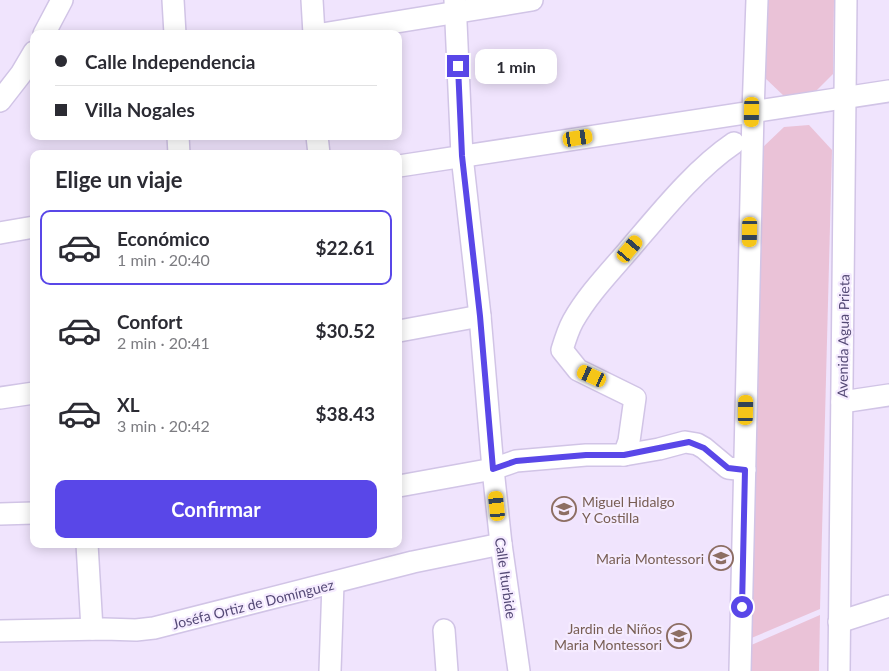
<!DOCTYPE html>
<html lang="es">
<meta charset="utf-8">
<style>
body{margin:0;font-family:Lato,sans-serif;background:#f7f7f7;color:#2b2b33;height:100vh;display:flex;flex-direction:column;font-size:19px;white-space:nowrap}
*{box-sizing:border-box;margin:0}
p{font-size:16px;color:#7c7c81}
.icon{flex:none;width:28px;height:28px;fill:none;stroke:currentColor;stroke-width:2;stroke-linecap:round;stroke-linejoin:round}
.map{position:relative;flex:1;overflow:hidden}
.drawer{position:absolute;left:30px;top:150px;width:372px;height:398px;display:flex;flex-direction:column;background:#fff;border-radius:10px;box-shadow:0 2px 12px #0003}
.drawer>*{flex:none}
.top-card{position:absolute;left:30px;top:30px;width:372px;height:110px;border-radius:10px;box-shadow:0 2px 12px #0003;display:grid;align-content:center;height:110px;padding:0 25px;background:#fff}
.end{position:absolute;width:22px;height:22px;margin:-11px;border:6px solid #5947e8;background:#fff;box-shadow:0 0 0 2px #fff}
.from{border-radius:50%}
.bubble{position:absolute;height:35px;border-radius:10px;background:#fff;box-shadow:0 2px 12px #0003;font-size:16px;font-weight:700;line-height:35px;text-align:center}
.car{position:absolute;width:15px;height:30px;margin:-15px -8px;border-radius:6px;box-shadow:0 0 4px 1px #0007;background:linear-gradient(#f5c518 24%,#345 0 40%,#f5c518 0 76%,#345 0 86%,#f5c518 0)}
.top-card b{display:flex;align-items:center;gap:18px;height:48px;font-size:19px}
.top-card b+b{border-top:1px solid #e1e1e2}
.top-card i{width:12px;height:12px;background:#2b2b33}
ul{padding:0;list-style:none}
li{display:flex;align-items:center;gap:15px;height:75px;margin:0 10px 8px;padding:0 15px;border:2px solid transparent;border-radius:10px}
li div{flex:1}
li b{display:block;font-size:19px}
li em{font-style:normal;font-weight:700}
li.on{border-color:#5947e8}
li>.icon{width:45px;height:45px;stroke-width:1.5}
h2{padding:0 25px;font-size:22px;line-height:60px}
.button{display:flex;gap:10px;margin-top:auto;padding:10px 25px}
.button a{flex:1;height:58px;border-radius:10px;background:#5947e8;color:#fff;font-size:20px;font-weight:700;line-height:58px;text-align:center}
.map>svg:first-child{display:block}
.green{fill:#eac2d7}
.lines{fill:none;stroke-linecap:round;stroke-linejoin:round}
.minor-casing{stroke:#d1c4e6;stroke-width:24}
.minor{stroke:#fff;stroke-width:21}
.route{stroke:#5947e8;stroke-width:6}
.labels{text-anchor:middle;dominant-baseline:central;stroke-width:4.5;stroke-linejoin:round;paint-order:stroke}
.street-label{font-size:14px;fill:#544976;stroke:#f5ebff}
.education-label{font-size:14px;fill:#785e54;stroke:#f5ebff;text-anchor:end}
</style>
<div class="map">
<svg width="889" height="671" viewBox="0 0 889 671">
<rect width="100%" height="100%" fill="#f0e4fd"/>
<!-- green -->
<g class="green">
<path d="M764,0H834L833,74L814,93L785,97L763,76Z"/>
<path d="M809,125L832,150L820,609L749,639L761,149L784,127Z"/>
<path d="M820,615L819,671H749V646Z"/>
</g>
<g class="lines">
<defs>
<g id="minor">
<path d="M173,0L175,34"/>
<path d="M312,0L314,34"/>
<path d="M455,0L462,156L480,316L493,469L501,544L519,671"/>
<path d="M44,34L62,0"/>
<path d="M322,34L532,0"/>
<path d="M0,101L21,74L34,52"/>
<path d="M178,136L179,154"/>
<path d="M317,136L319,154"/>
<path d="M399,166L889,91"/>
<path d="M0,233L34,227"/>
<path d="M399,331L480,316"/>
<path d="M0,398L34,393"/>
<path d="M842,402L889,395"/>
<path d="M624,455L629,441L635,398L578,370L562,350C565,340 568,330 573,321C587,296 608,274 627,252C658,216 694,170 734,143"/>
<path d="M399,486L493,469L516,461L586,455H624L659,449L685,442L697,444L704,448L728,468L745,470"/>
<path d="M0,514L34,513"/>
<path d="M87,544L92,629"/>
<path d="M839,622L889,606"/>
<path d="M444,630L447,671"/>
<path d="M0,631L104,629L136,630L154,628L413,562L501,544"/>
<path d="M330,671L333,583"/>
<path d="M740,671L753,112L757,0"/>
<path d="M839,671L846,0"/>
</g>
</defs>
<!-- minor casing -->
<use href="#minor" class="minor-casing"/>
<!-- minor -->
<use href="#minor" class="minor"/>
</g>
<g class="lines">
<!-- route -->
<path class="route" d="M458,66L462,156L480,316L493,469L516,461L586,455H624L689,442L704,448L728,468L745,470L742,607"/>
</g>
<!-- icons -->
<defs>
<symbol id="school-ring" viewBox="-11 -11 22 22"><circle r="9.5" fill="#f5ebff" stroke="#8d6e63" stroke-width="1.5"/><path d="M0-5L7-2L0 1L-7-2ZM-4 1L0 2.5L4 1V4Q0 6-4 4Z" fill="#8d6e63"/></symbol>
</defs>
<g fill-rule="evenodd">
<use href="#school-ring" x="550" y="495" width="28" height="28"/>
<use href="#school-ring" x="707" y="544" width="28" height="28"/>
<use href="#school-ring" x="665" y="622" width="28" height="28"/>
</g>
<g class="labels">
<!-- street labels -->
<g class="street-label">
<text transform="translate(843 336) rotate(-89)">Avenida Agua Prieta</text>
<text transform="translate(506 578) rotate(82)">Calle Iturbide</text>
<text transform="translate(253 604) rotate(-14)">Joséfa Ortiz de Domínguez</text>
</g>
<!-- education labels -->
<g class="education-label">
<text x="582" y="501" text-anchor="start">Miguel Hidalgo<tspan x="582" dy="16">Y Costilla</tspan></text>
<text x="704" y="558">Maria Montessori</text>
<text x="662" y="628">Jardin de Niños<tspan x="662" dy="16">Maria Montessori</tspan></text>
</g>
</g>
</svg>
<i class="end from" style="left:742px;top:607px"></i>
<i class="end" style="left:458px;top:66px"></i>
<div class="bubble" style="left:475px;top:49px;width:82px">1 min</div>
<i class="car" style="left:752px;top:112px;rotate:181deg"></i>
<i class="car" style="left:578px;top:138px;rotate:81deg"></i>
<i class="car" style="left:750px;top:232px;rotate:181deg"></i>
<i class="car" style="left:630px;top:249px;rotate:40deg"></i>
<i class="car" style="left:592px;top:376px;rotate:295deg"></i>
<i class="car" style="left:746px;top:410px;rotate:1deg"></i>
<i class="car" style="left:497px;top:506px;rotate:354deg"></i>
<div class="top-card">
<b><i class="from"></i>Calle Independencia</b>
<b><i></i>Villa Nogales</b>
</div>
<section class="drawer">
<h2>Elige un viaje</h2>
<ul>
<li class="on"><svg class="icon" aria-label="car" viewBox="0 0 24 24"><path d="M5 17H2v-5l4-1 3-4h7l3 4 3 1v5h-3M9 17h6M6 11h13"/><circle cx="7" cy="17" r="2"/><circle cx="17" cy="17" r="2"/></svg><div><b>Económico</b><p>1 min · 20:40</p></div><em>$22.61</em></li>
<li><svg class="icon" aria-label="car" viewBox="0 0 24 24"><path d="M5 17H2v-5l4-1 3-4h7l3 4 3 1v5h-3M9 17h6M6 11h13"/><circle cx="7" cy="17" r="2"/><circle cx="17" cy="17" r="2"/></svg><div><b>Confort</b><p>2 min · 20:41</p></div><em>$30.52</em></li>
<li><svg class="icon" aria-label="car" viewBox="0 0 24 24"><path d="M5 17H2v-5l4-1 3-4h7l3 4 3 1v5h-3M9 17h6M6 11h13"/><circle cx="7" cy="17" r="2"/><circle cx="17" cy="17" r="2"/></svg><div><b>XL</b><p>3 min · 20:42</p></div><em>$38.43</em></li>
</ul>
<div class="button"><a>Confirmar</a></div>
</section>
</div>
